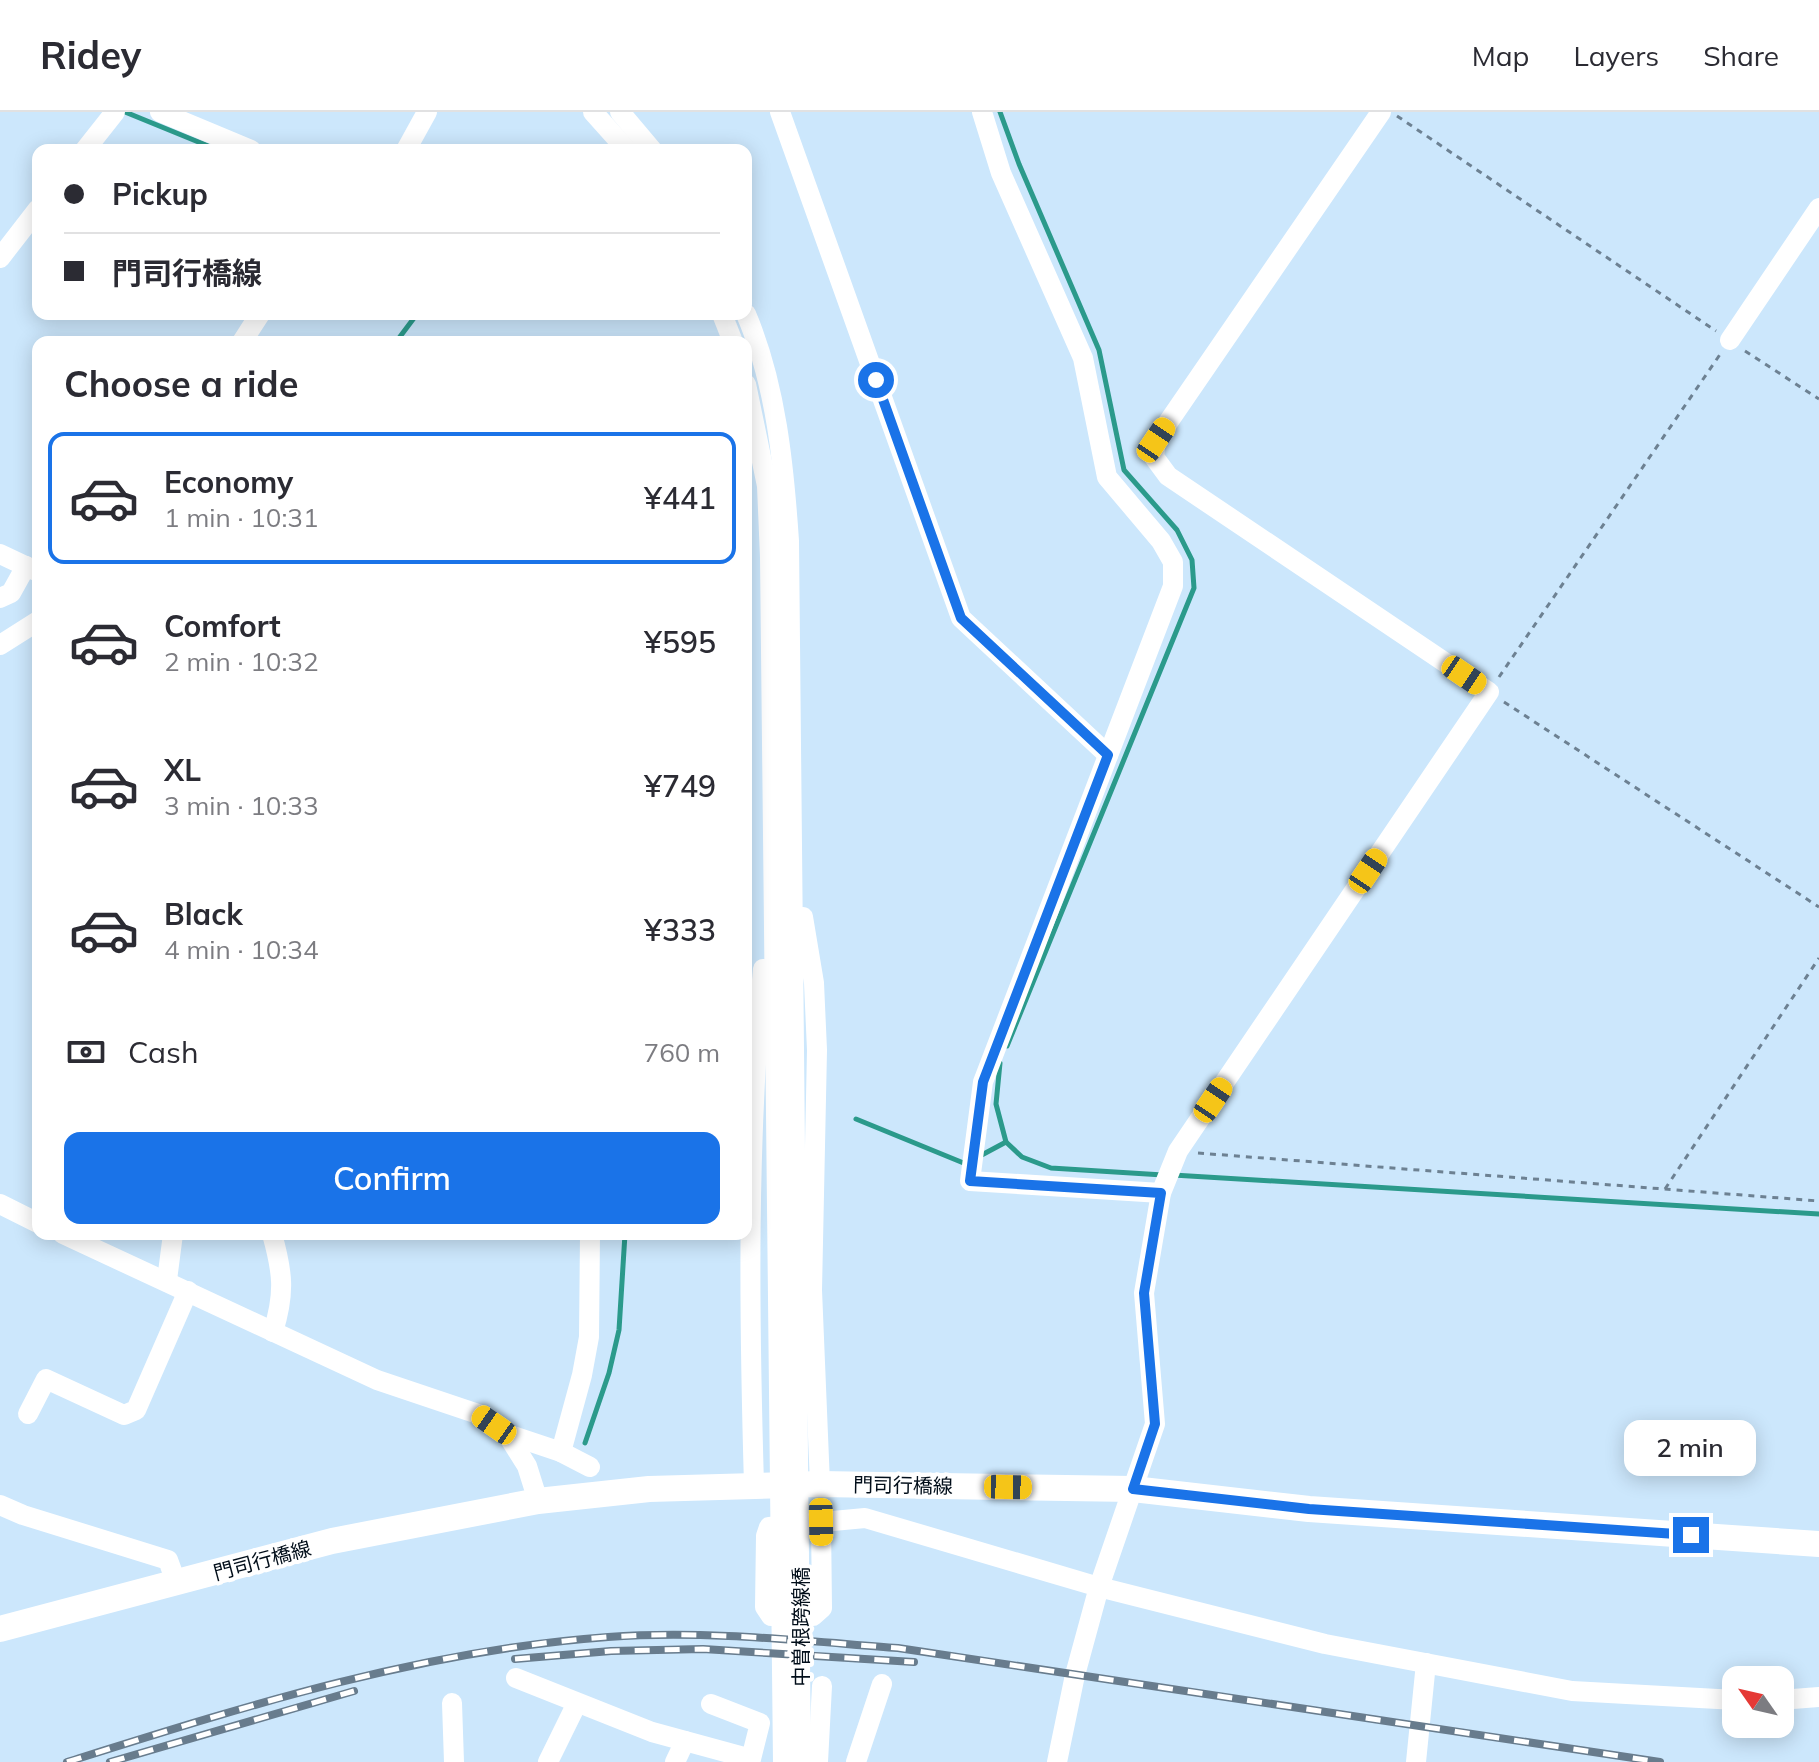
<!DOCTYPE html>
<meta charset="utf-8">
<style>
body{margin:0;font-family:Mulish,"Noto Sans JP",sans-serif;background:#f7f7f7;color:#2b2b33;height:100vh;display:flex;flex-direction:column;font-size:30px;white-space:nowrap}
*{box-sizing:border-box;margin:0}
p{font-size:26px;color:#7c7c81}
.icon{flex:none;width:44px;height:44px;fill:none;stroke:currentColor;stroke-width:2;stroke-linecap:round;stroke-linejoin:round}
.map{position:relative;flex:1;overflow:hidden}
.drawer{position:absolute;left:32px;top:224px;width:720px;height:904px;display:flex;flex-direction:column;background:#fff;border-radius:16px;box-shadow:0 4px 20px #0003}
.drawer>*{flex:none}
.hud{position:absolute;left:32px;top:32px;width:720px;height:176px;border-radius:16px;box-shadow:0 4px 20px #0003;display:grid;align-content:center;height:176px;padding:0 32px;background:#fff}
.needle{width:52px;rotate:304deg}
.controls{position:absolute;left:1722px;top:1554px;display:grid;gap:16px}
.controls a{display:grid;place-items:center;width:72px;height:72px;border-radius:16px;background:#fff;box-shadow:0 4px 20px #0003;font-size:40px}
.end{position:absolute;width:36px;height:36px;margin:-18px;border:10px solid #1a73e8;background:#fff;box-shadow:0 0 0 4px #fff}
.from{border-radius:50%}
.bubble{position:absolute;height:56px;border-radius:16px;background:#fff;box-shadow:0 4px 20px #0003;font-size:26px;font-weight:600;line-height:56px;text-align:center}
.car{position:absolute;width:24px;height:48px;margin:-24px -12px;border-radius:10px;box-shadow:0 0 6px 2px #0007;background:linear-gradient(#f5c518 24%,#345 0 40%,#f5c518 0 76%,#345 0 86%,#f5c518 0)}
.hud b{display:flex;align-items:center;gap:28px;height:76px;font-size:30px}
.hud b+b{border-top:2px solid #e1e1e2}
.hud i{width:20px;height:20px;background:#2b2b33}
ul{padding:0;list-style:none}
li{display:flex;align-items:center;gap:24px;height:132px;margin:0 16px 12px;padding:0 16px;border:4px solid transparent;border-radius:16px}
li div{flex:1}
li b{display:block;font-size:30px}
li em{font-style:normal;font-weight:600}
li.on{border-color:#1a73e8}
li>.icon{width:72px;height:72px;stroke-width:1.5}
h2{padding:0 32px;font-size:36px;line-height:96px}
.pay{display:flex;align-items:center;gap:20px;height:88px;padding:0 32px;font-size:30px}
.pay p{margin-inline-start:auto}
.button{display:flex;gap:16px;margin-top:auto;padding:16px 32px}
.button a{flex:1;height:92px;border-radius:16px;background:#1a73e8;color:#fff;font-size:32px;font-weight:600;line-height:92px;text-align:center}
header{display:flex;align-items:center;gap:48px;box-sizing:border-box;height:112px;padding:0 40px;background:#fff;border-bottom:2px solid #e1e1e2}
header strong{font-size:38px}
nav{display:flex;gap:44px;margin-inline-start:auto;font-size:28px}
.map>svg:first-child{display:block}
.lines{fill:none;stroke-linecap:round;stroke-linejoin:round}
.stream{stroke:#2b9a8b;stroke-width:5}
.path{stroke:#6d8192;stroke-width:3;stroke-dasharray:6 6;stroke-linecap:butt}
.minor{stroke:#fff;stroke-width:20}
.major{stroke:#fff;stroke-width:26}
.rail-casing{stroke:#687c8d;stroke-width:8}
.rail{stroke:#fff;stroke-width:5;stroke-dasharray:15;stroke-linecap:butt}
.route{stroke:#1a73e8;stroke-width:10}
.labels{text-anchor:middle;dominant-baseline:central;stroke-width:8;stroke-linejoin:round;paint-order:stroke}
.street-label{font-size:20px;fill:#010d19;stroke:#fff}
</style>
<header>
<strong>Ridey</strong>
<nav><a>Map</a><a>Layers</a><a>Share</a></nav>
</header>
<div class="map">
<svg width="1819" height="1650" viewBox="0 0 1819 1650">
<rect width="100%" height="100%" fill="#cce7fc"/>
<g class="lines">
<!-- stream -->
<g class="stream">
<path d="M125,0L218,38"/>
<path d="M1000,0L1019,52L1099,238L1124,358L1177,418L1192,448L1194,476L1007,934"/>
<path d="M396,230L417,202"/>
<path d="M1000,951L996,992L1006,1030L1022,1045L1051,1056L1163,1063"/>
<path d="M856,1007L966,1052"/>
<path d="M978,1045L1006,1030"/>
<path d="M1173,1063L1819,1102"/>
<path d="M585,1331L609,1261L619,1218L625,1122"/>
</g>
<!-- path -->
<g class="path">
<path d="M1397,4L1716,219"/>
<path d="M1745,239L1819,287"/>
<path d="M1499,565L1721,241"/>
<path d="M1504,590L1819,795"/>
<path d="M1198,1041L1819,1089"/>
<path d="M1665,1077L1819,846"/>
</g>
<!-- minor -->
<g class="minor">
<path d="M160,0L251,38"/>
<path d="M593,0L627,38"/>
<path d="M620,0L652,38"/>
<path d="M780,0L961,506L1108,643"/>
<path d="M982,0L1001,61L1083,246L1107,365L1161,429L1173,450V474L983,970L970,1069L1161,1081"/>
<path d="M85,38L115,0"/>
<path d="M406,38L427,0"/>
<path d="M0,146L38,97"/>
<path d="M722,202L733,230"/>
<path d="M746,202C776,272 784,354 789,429L801,1650"/>
<path d="M1730,228L1819,96"/>
<path d="M242,230L260,202"/>
<path d="M746,272L767,374L770,445L783,1650"/>
<path d="M0,442L36,459"/>
<path d="M0,486L11,481L26,454"/>
<path d="M0,533L38,509"/>
<path d="M803,805L814,871L817,938L812,1178L820,1372"/>
<path d="M0,1092L38,1111"/>
<path d="M63,1122L377,1268L481,1303L507,1322L527,1354L538,1389"/>
<path d="M272,1122C283,1161 285,1181 273,1220"/>
<path d="M590,1122L589,1225L582,1263L561,1340L590,1355"/>
<path d="M167,1168L173,1122"/>
<path d="M28,1302L46,1267L124,1303L136,1298L188,1179"/>
<path d="M507,1322L561,1340"/>
<path d="M754,1373C749,1200 747,1029 763,857"/>
<path d="M0,1393L23,1403L168,1448L176,1470"/>
<path d="M821,1410L822,1496L813,1504H771L765,1495L766,1424L769,1415L865,1406L1099,1475L1325,1532L1572,1579L1736,1588"/>
<path d="M516,1566L652,1620L751,1647L760,1611L711,1592"/>
<path d="M1780,1588L1819,1585"/>
<path d="M452,1591L454,1650"/>
<path d="M548,1650L577,1591"/>
<path d="M675,1650L685,1629"/>
<path d="M818,1650L822,1574"/>
<path d="M856,1650L882,1572"/>
<path d="M1057,1650L1075,1563L1099,1475L1155,1312L1144,1181L1161,1081L1178,1039L1489,580L1168,364L1154,345L1156,328L1381,0"/>
<path d="M1416,1650L1426,1551"/>
</g>
<!-- major -->
<path class="major" d="M0,1517L332,1429L538,1389L649,1377L820,1372L1133,1377L1309,1397L1819,1432"/>
<defs>
<g id="rail">
<path d="M515,1547L611,1539L703,1537L914,1550"/>
<path d="M67,1650C243,1595 422,1538 608,1525C704,1518 803,1529 898,1536L1660,1650"/>
<path d="M110,1650L354,1579"/>
</g>
</defs>
<!-- rail casing -->
<use href="#rail" class="rail-casing"/>
<!-- rail -->
<use href="#rail" class="rail"/>
</g>
<g class="lines">
<!-- route -->
<path class="route" d="M876,268L961,506L1108,643L983,970L970,1069L1161,1081L1144,1181L1155,1312L1133,1377L1309,1397L1691,1423"/>
</g>
<g class="labels">
<!-- street labels -->
<g class="street-label">
<text transform="translate(903 1373) rotate(1)">門司行橋線</text>
<text transform="translate(262 1448) rotate(-15)">門司行橋線</text>
<text transform="translate(800 1515) rotate(-90)">中曽根跨線橋</text>
</g>
</g>
</svg>
<div class="controls">
<a><svg class="needle" viewBox="-14 -14 28 28"><path d="M0-13l5 13h-10z" fill="#e53935"/><path d="M0 13l5-13h-10z" fill="#7c7c81"/></svg></a>
</div>
<i class="end from" style="left:876px;top:268px"></i>
<i class="end" style="left:1691px;top:1423px"></i>
<div class="bubble" style="left:1624px;top:1308px;width:132px">2 min</div>
<i class="car" style="left:1156px;top:328px;rotate:34deg"></i>
<i class="car" style="left:1464px;top:563px;rotate:124deg"></i>
<i class="car" style="left:1368px;top:759px;rotate:34deg"></i>
<i class="car" style="left:1213px;top:988px;rotate:34deg"></i>
<i class="car" style="left:494px;top:1313px;rotate:305deg"></i>
<i class="car" style="left:1008px;top:1375px;rotate:91deg"></i>
<i class="car" style="left:821px;top:1410px;rotate:179deg"></i>
<div class="hud">
<b><i class="from"></i>Pickup</b>
<b><i></i>門司行橋線</b>
</div>
<section class="drawer">
<h2>Choose a ride</h2>
<ul>
<li class="on"><svg class="icon" aria-label="car" viewBox="0 0 24 24"><path d="M5 17H2v-5l4-1 3-4h7l3 4 3 1v5h-3M9 17h6M6 11h13"/><circle cx="7" cy="17" r="2"/><circle cx="17" cy="17" r="2"/></svg><div><b>Economy</b><p>1 min · 10:31</p></div><em>¥441</em></li>
<li><svg class="icon" aria-label="car" viewBox="0 0 24 24"><path d="M5 17H2v-5l4-1 3-4h7l3 4 3 1v5h-3M9 17h6M6 11h13"/><circle cx="7" cy="17" r="2"/><circle cx="17" cy="17" r="2"/></svg><div><b>Comfort</b><p>2 min · 10:32</p></div><em>¥595</em></li>
<li><svg class="icon" aria-label="car" viewBox="0 0 24 24"><path d="M5 17H2v-5l4-1 3-4h7l3 4 3 1v5h-3M9 17h6M6 11h13"/><circle cx="7" cy="17" r="2"/><circle cx="17" cy="17" r="2"/></svg><div><b>XL</b><p>3 min · 10:33</p></div><em>¥749</em></li>
<li><svg class="icon" aria-label="car" viewBox="0 0 24 24"><path d="M5 17H2v-5l4-1 3-4h7l3 4 3 1v5h-3M9 17h6M6 11h13"/><circle cx="7" cy="17" r="2"/><circle cx="17" cy="17" r="2"/></svg><div><b>Black</b><p>4 min · 10:34</p></div><em>¥333</em></li>
</ul>
<div class="pay"><svg class="icon" aria-label="cash" viewBox="0 0 24 24"><path d="M3 7h18v10H3z"/><circle cx="12" cy="12" r="2"/></svg>Cash<p>760 m</p></div>
<div class="button"><a>Confirm</a></div>
</section>
</div>
